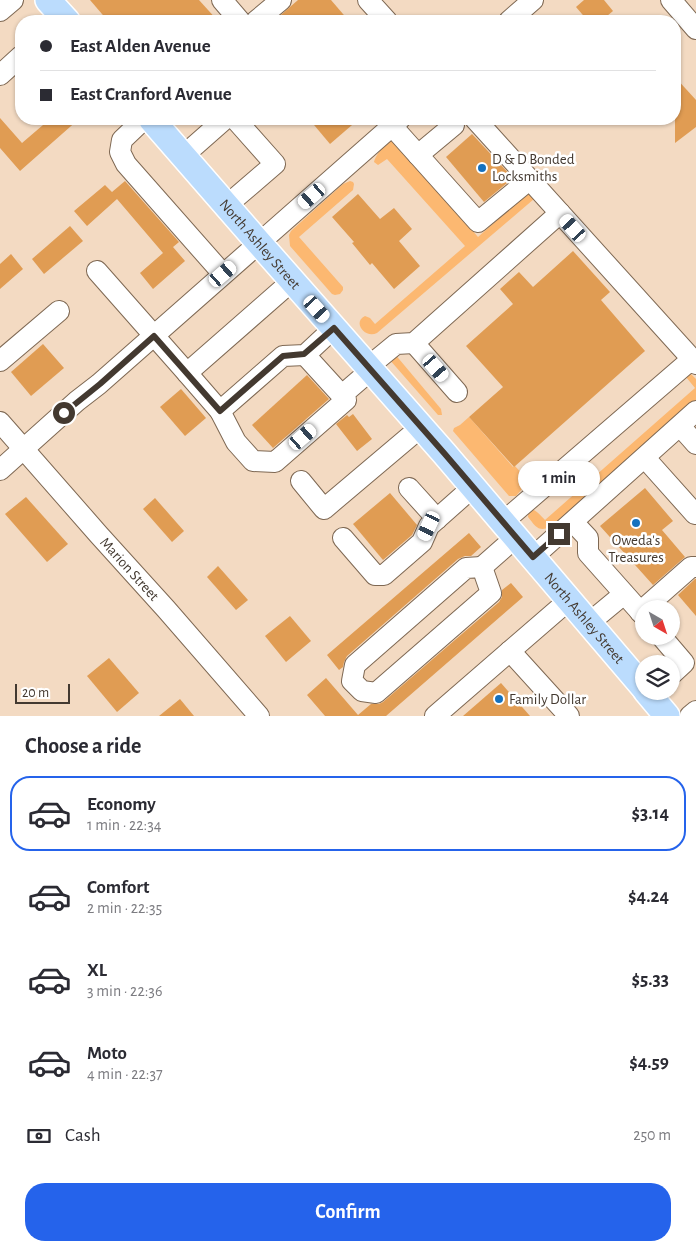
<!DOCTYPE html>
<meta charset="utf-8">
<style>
body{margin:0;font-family:"Alegreya Sans",sans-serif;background:#f2f2f3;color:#2b2b33;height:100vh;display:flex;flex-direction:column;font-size:19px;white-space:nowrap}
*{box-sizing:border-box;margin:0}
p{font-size:16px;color:#7c7c81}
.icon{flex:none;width:28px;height:28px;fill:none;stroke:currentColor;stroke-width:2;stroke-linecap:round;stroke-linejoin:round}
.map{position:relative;height:716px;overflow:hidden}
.details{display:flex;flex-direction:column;background:#fff;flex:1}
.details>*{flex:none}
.hud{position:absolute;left:15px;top:15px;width:666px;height:110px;border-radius:20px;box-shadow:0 1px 4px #0004;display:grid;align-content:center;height:110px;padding:0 25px;background:#fff}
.needle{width:32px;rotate:141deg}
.controls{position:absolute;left:635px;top:600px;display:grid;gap:10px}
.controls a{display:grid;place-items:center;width:45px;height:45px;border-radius:50%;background:#fff;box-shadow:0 1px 4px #0004;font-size:25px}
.scale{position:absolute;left:15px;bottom:12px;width:55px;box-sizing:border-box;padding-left:5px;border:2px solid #433930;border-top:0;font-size:14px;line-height:18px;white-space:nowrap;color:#433930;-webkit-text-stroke:4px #fff;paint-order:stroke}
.end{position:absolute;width:22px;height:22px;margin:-11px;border:6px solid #433930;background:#fff;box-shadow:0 0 0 2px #fff}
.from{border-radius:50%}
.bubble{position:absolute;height:35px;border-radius:18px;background:#fff;box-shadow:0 1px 4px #0004;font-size:16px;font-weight:700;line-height:35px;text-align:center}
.car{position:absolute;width:15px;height:30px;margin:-15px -8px;border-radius:6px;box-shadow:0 0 4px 1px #0007;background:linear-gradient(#fff 24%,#345 0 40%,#fff 0 76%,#345 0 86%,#fff 0)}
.hud b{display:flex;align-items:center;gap:18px;height:48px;font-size:19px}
.hud b+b{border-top:1px solid #e1e1e2}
.hud i{width:12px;height:12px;background:#2b2b33}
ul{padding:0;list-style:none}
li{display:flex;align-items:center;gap:15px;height:75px;margin:0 10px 8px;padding:0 15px;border:2px solid transparent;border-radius:20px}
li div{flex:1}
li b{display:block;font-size:19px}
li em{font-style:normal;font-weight:700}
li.active{border-color:#2563eb}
li>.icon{width:45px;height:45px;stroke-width:1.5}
h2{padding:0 25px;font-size:22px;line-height:60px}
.pay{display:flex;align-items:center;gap:12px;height:55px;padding:0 25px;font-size:19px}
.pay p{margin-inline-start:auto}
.cta{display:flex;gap:10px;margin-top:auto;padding:10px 25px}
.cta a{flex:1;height:58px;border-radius:20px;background:#2563eb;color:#fff;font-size:20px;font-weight:700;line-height:58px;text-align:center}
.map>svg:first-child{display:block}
.green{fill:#fcb871}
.building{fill:#e09c53}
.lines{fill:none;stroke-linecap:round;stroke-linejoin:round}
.minor-casing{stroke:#7e6853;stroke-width:22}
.major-casing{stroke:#fff;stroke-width:28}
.minor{stroke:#fff;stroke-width:20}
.major{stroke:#bbdcfd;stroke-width:25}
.route{stroke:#433930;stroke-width:6}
.poi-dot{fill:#1571be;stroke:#fff;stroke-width:2}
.labels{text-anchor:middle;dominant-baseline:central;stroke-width:5;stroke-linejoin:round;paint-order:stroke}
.poi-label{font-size:15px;fill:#433930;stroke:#fff;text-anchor:start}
.street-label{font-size:15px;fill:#433930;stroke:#fff}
</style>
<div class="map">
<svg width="696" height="716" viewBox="0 0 696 716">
<rect width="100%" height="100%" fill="#f3dac2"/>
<!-- green -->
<g class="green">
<path d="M389,141H393L398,144L478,237L530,191L535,196L534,199L377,333C365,339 352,322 365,316L370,318L375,324L465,246L387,159L378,165L374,162C375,156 384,145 389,141Z"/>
<path d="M350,181L353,182L354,184L353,190L299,237L343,287V290L340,294L335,295L332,294L290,246L289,235L291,231L343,184Z"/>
<path d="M394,353L441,409L442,415H438L389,359Z"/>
<path d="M690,373L696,379V402L552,526C539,533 536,527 528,517C529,501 540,515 545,520L695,388L686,377Z"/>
<path d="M469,417L513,467L515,466L525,477L522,489L516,496H509L453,431L454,428L460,425Z"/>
</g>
<!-- building -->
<g class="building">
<path d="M90,0H199L218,21H108Z"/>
<path d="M298,0H331L349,21H274Z"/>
<path d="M584,0H604L613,11L601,21H588L576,7Z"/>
<path d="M675,77L696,100V127L675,143Z"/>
<path d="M0,118L22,143L50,119H79L20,171L0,148Z"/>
<path d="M309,119H359L330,144Z"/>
<path d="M472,134L513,178L484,202L446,157Z"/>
<path d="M125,181L179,242L173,247L185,261L153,289L140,273L163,253L117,199L87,226L74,211L105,185L112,192Z"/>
<path d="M358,194L380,219L394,208L412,229L399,241L420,266L394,289L372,263L370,265L352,243L354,242L332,217Z"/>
<path d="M70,226L83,241L44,274L32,259Z"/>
<path d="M573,251L610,292L601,300L645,351L514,467L469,417L503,387L466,346L513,304L500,289L519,272L533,287Z"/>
<path d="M11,254L23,269L0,289V264Z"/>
<path d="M43,344L64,368L31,396L11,372Z"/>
<path d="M307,375L329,399L273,448L252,425Z"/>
<path d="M181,389L206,418L185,436L160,407Z"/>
<path d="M353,414L372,439L357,451L336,424L347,415L349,417Z"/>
<path d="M645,488L673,521L662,530L685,557L653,585L600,526Z"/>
<path d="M390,493L417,525L412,535L383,560L353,524Z"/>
<path d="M26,497L68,544L47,562L5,514Z"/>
<path d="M155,498L184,531L172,542L143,509Z"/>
<path d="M469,533L481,547L471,556H465L458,559L347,656L344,662L343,667L339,670L327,655Z"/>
<path d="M218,566L248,600L236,610L207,577Z"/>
<path d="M695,579H696V616L678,595Z"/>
<path d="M511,583L523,597L386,716H325L307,695L326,678L358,715L371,704H379L383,702L499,602L502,597V590Z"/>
<path d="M290,616L311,641L286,662L265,636Z"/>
<path d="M109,658L139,693L117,712L87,676Z"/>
<path d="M501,683L530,716H463Z"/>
<path d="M180,699L194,716H159Z"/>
</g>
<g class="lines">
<defs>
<g id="minor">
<path d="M222,0L240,21"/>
<path d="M368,0L387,21"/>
<path d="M671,0L696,29"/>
<path d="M0,11L13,0"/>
<path d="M256,21L281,0"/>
<path d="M509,21L533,0"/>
<path d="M0,75L21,56"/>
<path d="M144,119L122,140L120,152L126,164L223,274"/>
<path d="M475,119L692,359"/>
<path d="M392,126L478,222L529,180"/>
<path d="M418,155L454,125"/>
<path d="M183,156L225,119"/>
<path d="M226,206L275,164L235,119"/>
<path d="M97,271L187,373L292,281"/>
<path d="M414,343L457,392"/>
<path d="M0,361L59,311"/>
<path d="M368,367L396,344L414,343L560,213"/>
<path d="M187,373L220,411L283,356L305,355L334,328"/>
<path d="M342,395L371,370"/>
<path d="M220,411L236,442L253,461L275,462L346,400L305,355"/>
<path id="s1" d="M0,422L99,535L166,609L259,716"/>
<path d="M680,426L696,444"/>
<path d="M645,458L695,514L696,513"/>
<path d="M0,470L77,401L99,384L400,119"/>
<path d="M301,481L324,509L421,427"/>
<path d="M409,488L437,519"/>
<path d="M503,522L692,359L696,364"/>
<path d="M573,522L588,538V553L644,616"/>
<path d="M343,538L375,575H384L422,542L429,526L473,487"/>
<path d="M533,557L696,411"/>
<path d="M482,567L491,593L376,693L362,691L352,681L355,665L466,568Z"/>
<path d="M482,567L516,537"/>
<path d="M640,612L691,567H696"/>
<path d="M589,623L624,594"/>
<path d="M661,636L684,663L671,675"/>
<path d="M510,651L569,716"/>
<path d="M435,716L569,600"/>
<path d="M690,716L696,711"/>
</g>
<g id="major">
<path d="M48,0L67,21"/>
<path id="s2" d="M151,119L259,243L444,453L644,688"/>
<path d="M646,691L667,716"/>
</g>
</defs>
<!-- minor casing -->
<use href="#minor" class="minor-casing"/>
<!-- major casing -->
<use href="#major" class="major-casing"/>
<!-- minor -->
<use href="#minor" class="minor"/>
<!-- major -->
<use href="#major" class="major"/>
</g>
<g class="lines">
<!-- route -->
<path class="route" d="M64,413L100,384L154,336L220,411L283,356L304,354L334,328L444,453L533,557L559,534"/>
</g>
<!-- markers -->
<g class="poi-dot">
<circle cx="482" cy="168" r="5"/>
<circle cx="636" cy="523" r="5"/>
<circle cx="499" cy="699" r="5"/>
</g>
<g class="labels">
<!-- poi labels -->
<g class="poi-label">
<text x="492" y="159">D &amp; D Bonded<tspan x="492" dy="17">Locksmiths</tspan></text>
<text x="636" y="540" text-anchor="middle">Oweda's<tspan x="636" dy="17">Treasures</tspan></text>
<text x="509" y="699">Family Dollar</text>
</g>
<!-- street labels -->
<g class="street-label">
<text stroke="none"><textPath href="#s2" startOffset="166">North Ashley Street</textPath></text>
<text stroke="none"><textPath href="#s1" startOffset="196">Marion Street</textPath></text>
<text stroke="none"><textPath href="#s2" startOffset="661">North Ashley Street</textPath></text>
</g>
</g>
</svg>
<div class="controls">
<a><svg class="needle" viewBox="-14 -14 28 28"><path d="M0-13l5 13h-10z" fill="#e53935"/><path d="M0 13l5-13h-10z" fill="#7c7c81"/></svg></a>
<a><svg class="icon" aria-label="layers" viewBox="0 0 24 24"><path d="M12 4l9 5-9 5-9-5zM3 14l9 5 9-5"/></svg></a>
</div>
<div class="scale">20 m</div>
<i class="end from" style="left:64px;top:413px"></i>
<i class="end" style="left:559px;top:534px"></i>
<div class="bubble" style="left:518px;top:461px;width:82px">1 min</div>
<i class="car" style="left:312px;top:196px;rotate:229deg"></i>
<i class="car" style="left:573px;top:228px;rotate:318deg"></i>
<i class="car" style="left:223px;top:274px;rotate:49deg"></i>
<i class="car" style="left:317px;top:309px;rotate:138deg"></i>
<i class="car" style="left:436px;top:368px;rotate:139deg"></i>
<i class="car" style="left:303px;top:437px;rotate:49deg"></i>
<i class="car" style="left:429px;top:526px;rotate:205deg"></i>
<div class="hud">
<b><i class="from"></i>East Alden Avenue</b>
<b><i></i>East Cranford Avenue</b>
</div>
</div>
<section class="details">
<h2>Choose a ride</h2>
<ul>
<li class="active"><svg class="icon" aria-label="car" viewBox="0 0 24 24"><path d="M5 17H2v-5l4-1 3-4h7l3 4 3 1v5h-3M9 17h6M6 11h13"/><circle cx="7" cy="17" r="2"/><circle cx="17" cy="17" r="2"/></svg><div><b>Economy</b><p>1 min · 22:34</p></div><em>$3.14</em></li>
<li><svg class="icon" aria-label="car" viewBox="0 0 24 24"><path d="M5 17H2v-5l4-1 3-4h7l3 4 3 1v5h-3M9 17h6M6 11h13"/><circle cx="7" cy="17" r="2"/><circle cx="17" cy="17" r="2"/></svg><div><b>Comfort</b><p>2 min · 22:35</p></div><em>$4.24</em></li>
<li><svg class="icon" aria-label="car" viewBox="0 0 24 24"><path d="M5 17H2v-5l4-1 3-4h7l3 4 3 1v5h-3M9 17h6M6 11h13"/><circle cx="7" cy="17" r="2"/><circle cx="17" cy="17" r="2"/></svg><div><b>XL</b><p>3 min · 22:36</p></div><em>$5.33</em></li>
<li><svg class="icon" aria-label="car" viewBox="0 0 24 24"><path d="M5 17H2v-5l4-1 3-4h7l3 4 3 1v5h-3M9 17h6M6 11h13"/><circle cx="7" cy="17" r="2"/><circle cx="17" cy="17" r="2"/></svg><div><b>Moto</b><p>4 min · 22:37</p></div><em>$4.59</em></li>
</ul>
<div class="pay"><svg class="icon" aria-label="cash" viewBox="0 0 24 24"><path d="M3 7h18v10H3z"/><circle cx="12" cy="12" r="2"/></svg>Cash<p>250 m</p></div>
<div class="cta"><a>Confirm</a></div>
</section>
